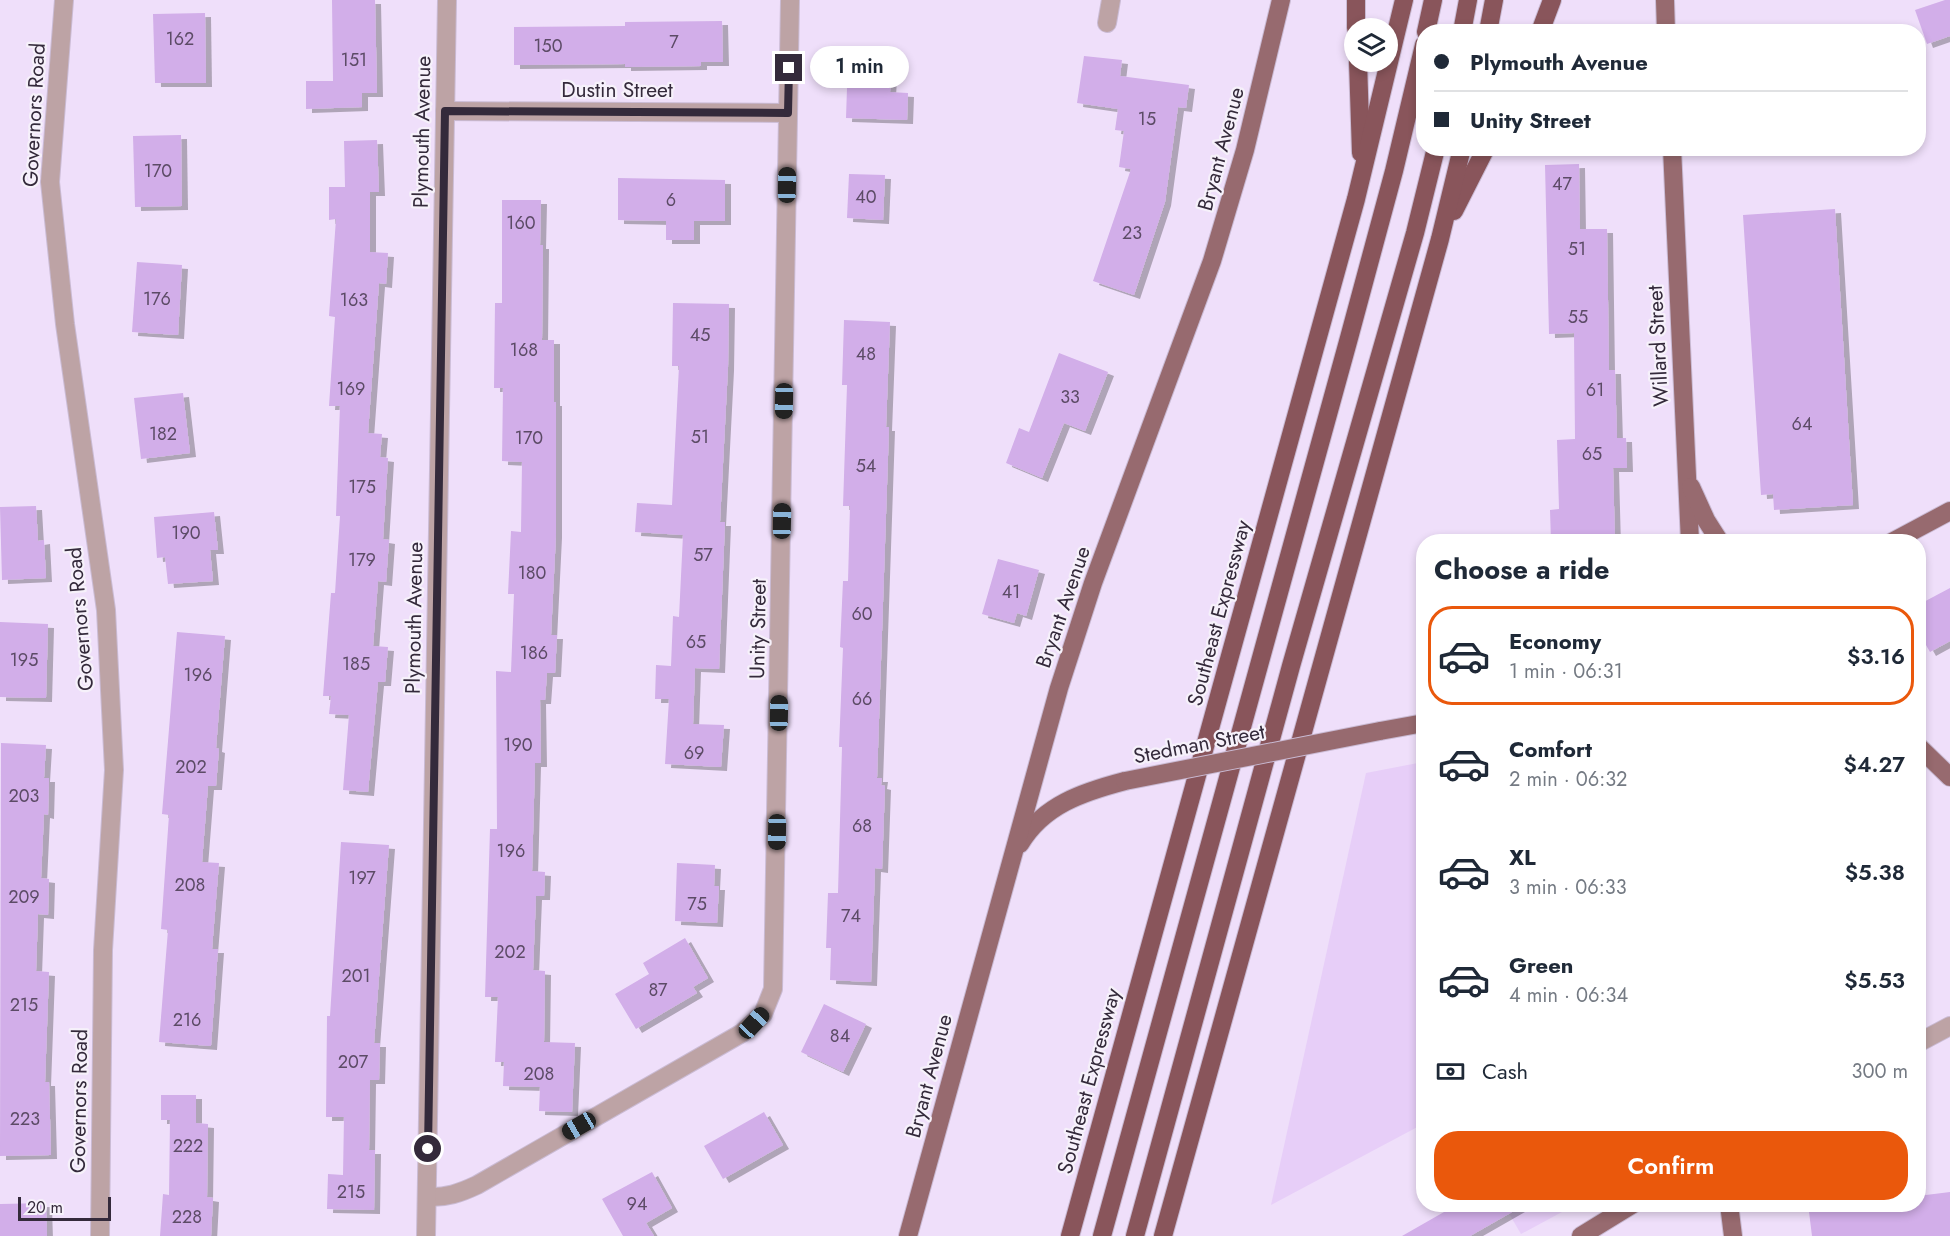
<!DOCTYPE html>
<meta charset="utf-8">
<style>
body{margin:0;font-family:Jost,sans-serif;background:#f6f6f7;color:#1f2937;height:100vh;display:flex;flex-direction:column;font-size:22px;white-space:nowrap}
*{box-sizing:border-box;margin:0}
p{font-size:20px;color:#747a83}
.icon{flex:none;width:33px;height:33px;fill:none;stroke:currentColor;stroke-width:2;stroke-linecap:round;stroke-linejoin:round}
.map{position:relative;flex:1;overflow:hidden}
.drawer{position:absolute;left:1416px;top:534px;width:510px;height:678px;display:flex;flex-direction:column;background:#fff;border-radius:24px;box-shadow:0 3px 9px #0003}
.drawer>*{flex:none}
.hud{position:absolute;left:1416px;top:24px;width:510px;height:132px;border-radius:24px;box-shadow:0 3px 9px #0003;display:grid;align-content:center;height:132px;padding:0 18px;background:#fff}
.fabs{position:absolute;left:1344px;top:18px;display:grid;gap:12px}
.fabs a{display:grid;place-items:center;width:54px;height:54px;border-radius:50%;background:#fff;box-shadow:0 3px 9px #0003;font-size:30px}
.scale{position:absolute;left:18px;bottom:15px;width:93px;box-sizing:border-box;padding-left:6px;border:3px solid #342a3b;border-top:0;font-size:16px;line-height:21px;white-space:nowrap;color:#342a3b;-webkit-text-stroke:4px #f6f1fa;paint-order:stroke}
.end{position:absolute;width:27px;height:27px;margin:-14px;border:8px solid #342a3b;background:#fff;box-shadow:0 0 0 3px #fff}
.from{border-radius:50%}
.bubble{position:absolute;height:42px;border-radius:21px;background:#fff;box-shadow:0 3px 9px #0003;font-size:20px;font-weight:600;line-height:42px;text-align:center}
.car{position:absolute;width:18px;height:36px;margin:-18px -9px;border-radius:8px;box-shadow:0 0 4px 2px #0007;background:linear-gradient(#222 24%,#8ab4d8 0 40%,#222 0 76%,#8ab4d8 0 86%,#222 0)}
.hud b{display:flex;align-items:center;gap:21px;height:57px;font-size:22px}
.hud b+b{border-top:2px solid #e0e1e3}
.hud i{width:15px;height:15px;background:#1f2937}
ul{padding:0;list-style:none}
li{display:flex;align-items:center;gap:18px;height:99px;margin:0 12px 9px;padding:0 6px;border:3px solid transparent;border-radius:24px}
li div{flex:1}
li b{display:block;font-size:22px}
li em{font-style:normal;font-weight:600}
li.on{border-color:#ea580c}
li>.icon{width:54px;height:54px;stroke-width:1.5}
h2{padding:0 18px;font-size:27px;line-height:72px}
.pay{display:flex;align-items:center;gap:15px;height:66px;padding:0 18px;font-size:22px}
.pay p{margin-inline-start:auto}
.cta{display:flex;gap:12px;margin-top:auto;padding:12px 18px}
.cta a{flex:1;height:69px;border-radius:24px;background:#ea580c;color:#fff;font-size:24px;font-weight:600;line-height:69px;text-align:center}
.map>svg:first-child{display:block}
.built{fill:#e7cef8}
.building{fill:#d2aee9;filter:url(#shadow)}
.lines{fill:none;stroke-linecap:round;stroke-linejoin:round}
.minor-casing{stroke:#cabbd4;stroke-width:20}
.major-casing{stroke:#cabbd4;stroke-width:20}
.highway-casing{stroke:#cabbd4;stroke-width:20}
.minor{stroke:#bda3a5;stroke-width:18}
.major{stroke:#976a6f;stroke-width:18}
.highway{stroke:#89555b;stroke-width:18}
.major-bridge-casing{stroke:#cabbd4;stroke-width:20;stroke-linecap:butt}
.major-bridge{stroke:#976a6f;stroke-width:18}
.route{stroke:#342a3b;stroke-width:8}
.labels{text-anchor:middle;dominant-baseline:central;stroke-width:4.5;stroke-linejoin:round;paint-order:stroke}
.number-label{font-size:18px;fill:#5c4b66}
.street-label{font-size:21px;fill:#342a3b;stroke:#f6f1fa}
</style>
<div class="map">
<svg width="1950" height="1236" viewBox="0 0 1950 1236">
<defs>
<filter id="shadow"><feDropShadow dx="6" dy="4" stdDeviation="0" flood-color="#0004"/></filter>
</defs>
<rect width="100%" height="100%" fill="#efdffa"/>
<!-- built -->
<g class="built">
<path d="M1423,762V1124L1271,1205L1366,773Z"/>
<path d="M1504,1205H1575L1521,1234Z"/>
</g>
<!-- building -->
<g class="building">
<path d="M332,0H375L377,93H362V107L306,109V81H333Z"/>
<path d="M1945,0H1950V36L1927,44L1915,10Z"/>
<path d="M205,13L206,83H155L153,14Z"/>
<path d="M722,21L723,62H701V66L625,67V64L514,65V27L625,26V22Z"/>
<path d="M1084,56L1122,60L1120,76L1189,85L1186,108L1178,107L1165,202L1134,295L1093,281L1131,169L1119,167L1124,131L1115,130L1118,109L1077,103Z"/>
<path d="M848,57L892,58L890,92L908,93L907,120L846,118Z"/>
<path d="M181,135L182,206L135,207L133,136Z"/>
<path d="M377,140L379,192H370V252L388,253L386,284L379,283L368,433L382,434L380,457L388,458L383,539L389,540L386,582L378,581L373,646L388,647L385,682H378L368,792L343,790L349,715L329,714L331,696H323L331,593H335L340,516H336L340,406H329L335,317L329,316L336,219L329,220V187H345L344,141Z"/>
<path d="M1579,164L1580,229H1607L1609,370H1615L1617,438H1626L1627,468H1613L1615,542H1551L1550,510L1559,509L1557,440L1575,439L1574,333L1549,334L1545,165Z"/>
<path d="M849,174L885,175L883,220L847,218Z"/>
<path d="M618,178L725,180V221H694V240H666V221L618,220Z"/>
<path d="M502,200H541L540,245H543L542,340H554V402H556V534L551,635H557L555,673H547L545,700H540L541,763H535L532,871L545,872L544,896H536L533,970L545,971L544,1042L575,1043L572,1112L539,1111L540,1087L503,1086L504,1062H495L498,997H485L490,829H497L496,671L511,672L514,594H508L511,531L521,532L522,462L502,461L503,388H494L495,303H502Z"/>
<path d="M1835,209L1853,505L1774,510L1773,494L1761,495L1743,215Z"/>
<path d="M137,262L182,265L178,335L132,332Z"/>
<path d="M673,303L729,304L728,367L720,522H725L719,669L695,668L693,724L724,725L721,767L665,764L669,699H655L656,665L671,666L673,616L679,617L683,535L635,532L637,503L672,505L679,366H672Z"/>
<path d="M844,320L890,322L886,427H889L877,778H882L881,785L885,786L882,869L875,868L871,982L830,980L831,948H826L828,893H838L842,747H839L843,648L840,647L843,581H848L850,506H843L847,385H842Z"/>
<path d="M1059,353L1108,372L1085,431L1064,423L1042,478L1006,463L1019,428L1029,432Z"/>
<path d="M183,393L190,453L141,459L134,398Z"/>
<path d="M36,506L38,541L44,540L46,578L2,580L0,507Z"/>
<path d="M214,512L218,550H210L213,581L168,584L165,557L157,558L154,517Z"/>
<path d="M998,559L1039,570L1026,616L1017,613L1014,623L982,614Z"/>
<path d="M1950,588V641L1930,652L1918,631V605Z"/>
<path d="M0,622L48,624L46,698L0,697Z"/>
<path d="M177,632L225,636L216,748L219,749L216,786H208L202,862L219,863L212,949H218L211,1046L159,1042L168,930L161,929L169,815L162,814Z"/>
<path d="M1,743L46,745L44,778H49L48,815L44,814L41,878L49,879L48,915L38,914L36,971L49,972L45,1082H49L51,1155L0,1156Z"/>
<path d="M341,842L389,845L374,1043H380L379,1080H370L369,1150H375L374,1210L327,1209L328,1174L343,1175L344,1117H326L327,1016H330Z"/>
<path d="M677,863L715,865L714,886H719L717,923L675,921Z"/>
<path d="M685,938L708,978L693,987L697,993L636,1029L615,994L649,974L643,963Z"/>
<path d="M824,1004L866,1024L843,1072L801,1052Z"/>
<path d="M161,1095H196V1123L208,1124L207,1197L213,1198L211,1236H160L163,1194L169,1195L170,1120H161Z"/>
<path d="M764,1112L783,1145L723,1179L704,1146Z"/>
<path d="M652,1172L672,1208L646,1223L654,1236H623L602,1199Z"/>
<path d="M1950,1192V1236H1812L1808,1204H1918V1196Z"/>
<path d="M46,1203L47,1236H0V1204Z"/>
<path d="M1458,1204H1526L1470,1236H1402Z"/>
</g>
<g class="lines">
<defs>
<g id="minor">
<path d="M64,0L50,182L65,324L106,610L114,770L103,950L100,1236"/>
<path d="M1107,23L1111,0"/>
<path d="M445,111L788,113"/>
<path d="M1918,1043L1950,1026"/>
<path d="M427,1197C446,1198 460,1193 477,1185L742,1033L763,1014L773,989L790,0"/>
<path d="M426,1236L447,0"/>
</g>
<g id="major">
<path d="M1665,0L1666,32"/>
<path d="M1672,148L1690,542"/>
<path d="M1691,487L1706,520L1720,542"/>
<path d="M1892,542L1950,511"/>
<path d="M1380,731L1424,723"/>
<path d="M1918,746L1950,777"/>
<path d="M1020,844C1043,805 1083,792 1125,781"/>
<path d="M1729,1204L1733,1236"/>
<path d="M908,1236L1059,688L1093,583L1212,261L1245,150L1281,0"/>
<path d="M1581,1236L1633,1204"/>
</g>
<g id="highway">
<path d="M1356,0V28"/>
<path d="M1426,32L1433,0"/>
<path d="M1462,32L1468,0"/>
<path d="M1488,32L1494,0"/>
<path d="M1540,32L1552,0"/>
<path d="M1358,62L1361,153"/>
<path d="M1454,211L1486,148"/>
<path d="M1070,1236L1356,199L1404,0"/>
<path d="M1102,1236L1349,338L1394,171L1424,45"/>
<path d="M1135,1236L1291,666L1415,233L1436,148"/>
<path d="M1163,1236L1440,239L1462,148"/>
</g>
</defs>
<!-- minor casing -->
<use href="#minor" class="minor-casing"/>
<!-- major casing -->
<use href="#major" class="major-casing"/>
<!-- highway casing -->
<use href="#highway" class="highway-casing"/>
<!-- minor -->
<use href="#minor" class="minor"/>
<!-- major -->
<use href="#major" class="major"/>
<!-- highway -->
<use href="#highway" class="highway"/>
<defs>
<path id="major-bridge" d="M1125,781L1380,731"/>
</defs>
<!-- major-bridge casing -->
<use href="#major-bridge" class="major-bridge-casing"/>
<!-- major-bridge -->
<use href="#major-bridge" class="major-bridge"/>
</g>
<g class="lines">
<!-- route -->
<path class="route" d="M428,1149L445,111L788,113L789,68"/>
</g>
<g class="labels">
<!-- number labels -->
<g class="number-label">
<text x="180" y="39">162</text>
<text x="674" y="42">7</text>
<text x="548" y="46">150</text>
<text x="354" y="60">151</text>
<text x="1147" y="119">15</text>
<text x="158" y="171">170</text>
<text x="1562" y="184">47</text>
<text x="866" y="197">40</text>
<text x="671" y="200">6</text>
<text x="521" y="223">160</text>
<text x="1132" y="233">23</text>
<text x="1577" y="249">51</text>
<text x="157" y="299">176</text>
<text x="354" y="300">163</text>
<text x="1578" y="317">55</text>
<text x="700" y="335">45</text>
<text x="524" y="350">168</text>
<text x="866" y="354">48</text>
<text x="351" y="389">169</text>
<text x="1595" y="390">61</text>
<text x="1070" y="397">33</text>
<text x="1802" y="424">64</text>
<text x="163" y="434">182</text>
<text x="700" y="437">51</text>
<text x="529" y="438">170</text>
<text x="1592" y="454">65</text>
<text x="866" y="466">54</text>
<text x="362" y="487">175</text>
<text x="186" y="533">190</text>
<text x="703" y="555">57</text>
<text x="362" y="560">179</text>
<text x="532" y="573">180</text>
<text x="1011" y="592">41</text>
<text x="862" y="614">60</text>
<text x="696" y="642">65</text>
<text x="534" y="653">186</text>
<text x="24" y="660">195</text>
<text x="356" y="664">185</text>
<text x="198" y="675">196</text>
<text x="862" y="699">66</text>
<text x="518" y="745">190</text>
<text x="694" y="753">69</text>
<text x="191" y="767">202</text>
<text x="24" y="796">203</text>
<text x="862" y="826">68</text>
<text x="511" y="851">196</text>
<text x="362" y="878">197</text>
<text x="190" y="885">208</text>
<text x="24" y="897">209</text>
<text x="697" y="904">75</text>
<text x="851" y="916">74</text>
<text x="510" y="952">202</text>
<text x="356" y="976">201</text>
<text x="658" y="990">87</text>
<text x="24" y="1005">215</text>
<text x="187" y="1020">216</text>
<text x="840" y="1036">84</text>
<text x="353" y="1062">207</text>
<text x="539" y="1074">208</text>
<text x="25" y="1119">223</text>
<text x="188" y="1146">222</text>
<text x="351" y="1192">215</text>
<text x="637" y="1204">94</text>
<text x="187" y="1217">228</text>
</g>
<!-- street labels -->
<g class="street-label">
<text x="617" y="90">Dustin Street</text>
<text transform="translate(34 115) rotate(-87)">Governors Road</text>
<text transform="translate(422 132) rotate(-89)">Plymouth Avenue</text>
<text transform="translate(1221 149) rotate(-75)">Bryant Avenue</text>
<text transform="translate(1658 346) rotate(-93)">Willard Street</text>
<text transform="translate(1063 607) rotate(-71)">Bryant Avenue</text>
<text transform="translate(1219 613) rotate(-75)">Southeast Expressway</text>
<text transform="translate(414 618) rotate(-89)">Plymouth Avenue</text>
<text transform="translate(80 619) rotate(-95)">Governors Road</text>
<text transform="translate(758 629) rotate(-89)">Unity Street</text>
<text transform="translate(1199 744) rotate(-11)">Stedman Street</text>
<text transform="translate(929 1076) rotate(-75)">Bryant Avenue</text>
<text transform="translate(1089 1081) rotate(-75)">Southeast Expressway</text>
<text transform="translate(79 1101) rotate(-89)">Governors Road</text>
</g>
</g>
</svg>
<div class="fabs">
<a><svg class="icon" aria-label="layers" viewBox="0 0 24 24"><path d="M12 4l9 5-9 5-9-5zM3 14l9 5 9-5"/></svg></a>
</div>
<div class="scale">20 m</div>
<i class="end from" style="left:428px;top:1149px"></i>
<i class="end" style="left:789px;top:68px"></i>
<div class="bubble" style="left:810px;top:46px;width:99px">1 min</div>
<i class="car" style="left:787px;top:185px;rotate:1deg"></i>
<i class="car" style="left:784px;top:401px;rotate:181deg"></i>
<i class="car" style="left:782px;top:521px;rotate:1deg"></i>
<i class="car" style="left:779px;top:713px;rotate:1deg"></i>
<i class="car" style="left:777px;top:832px;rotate:181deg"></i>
<i class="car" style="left:754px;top:1023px;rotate:43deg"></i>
<i class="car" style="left:579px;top:1126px;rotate:240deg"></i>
<div class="hud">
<b><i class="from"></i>Plymouth Avenue</b>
<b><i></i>Unity Street</b>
</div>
<section class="drawer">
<h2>Choose a ride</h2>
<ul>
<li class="on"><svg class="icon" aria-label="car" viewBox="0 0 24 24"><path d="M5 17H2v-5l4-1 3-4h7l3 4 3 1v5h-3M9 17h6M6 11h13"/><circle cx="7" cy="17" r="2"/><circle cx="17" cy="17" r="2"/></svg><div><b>Economy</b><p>1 min · 06:31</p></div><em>$3.16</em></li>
<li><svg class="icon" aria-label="car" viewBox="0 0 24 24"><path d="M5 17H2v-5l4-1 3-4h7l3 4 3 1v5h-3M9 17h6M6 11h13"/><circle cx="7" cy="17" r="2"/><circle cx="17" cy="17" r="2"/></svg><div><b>Comfort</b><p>2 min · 06:32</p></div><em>$4.27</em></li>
<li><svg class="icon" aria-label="car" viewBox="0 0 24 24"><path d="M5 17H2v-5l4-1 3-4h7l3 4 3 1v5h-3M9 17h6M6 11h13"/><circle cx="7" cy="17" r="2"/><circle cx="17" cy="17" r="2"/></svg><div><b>XL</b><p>3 min · 06:33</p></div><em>$5.38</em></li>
<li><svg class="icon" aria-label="car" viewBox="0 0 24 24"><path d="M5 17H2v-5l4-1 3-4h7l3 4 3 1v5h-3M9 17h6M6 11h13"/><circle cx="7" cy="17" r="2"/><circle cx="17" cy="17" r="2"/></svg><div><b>Green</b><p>4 min · 06:34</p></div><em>$5.53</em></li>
</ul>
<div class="pay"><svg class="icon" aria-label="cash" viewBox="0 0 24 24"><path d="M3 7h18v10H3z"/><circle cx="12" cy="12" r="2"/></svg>Cash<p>300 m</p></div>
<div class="cta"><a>Confirm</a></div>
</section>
</div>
